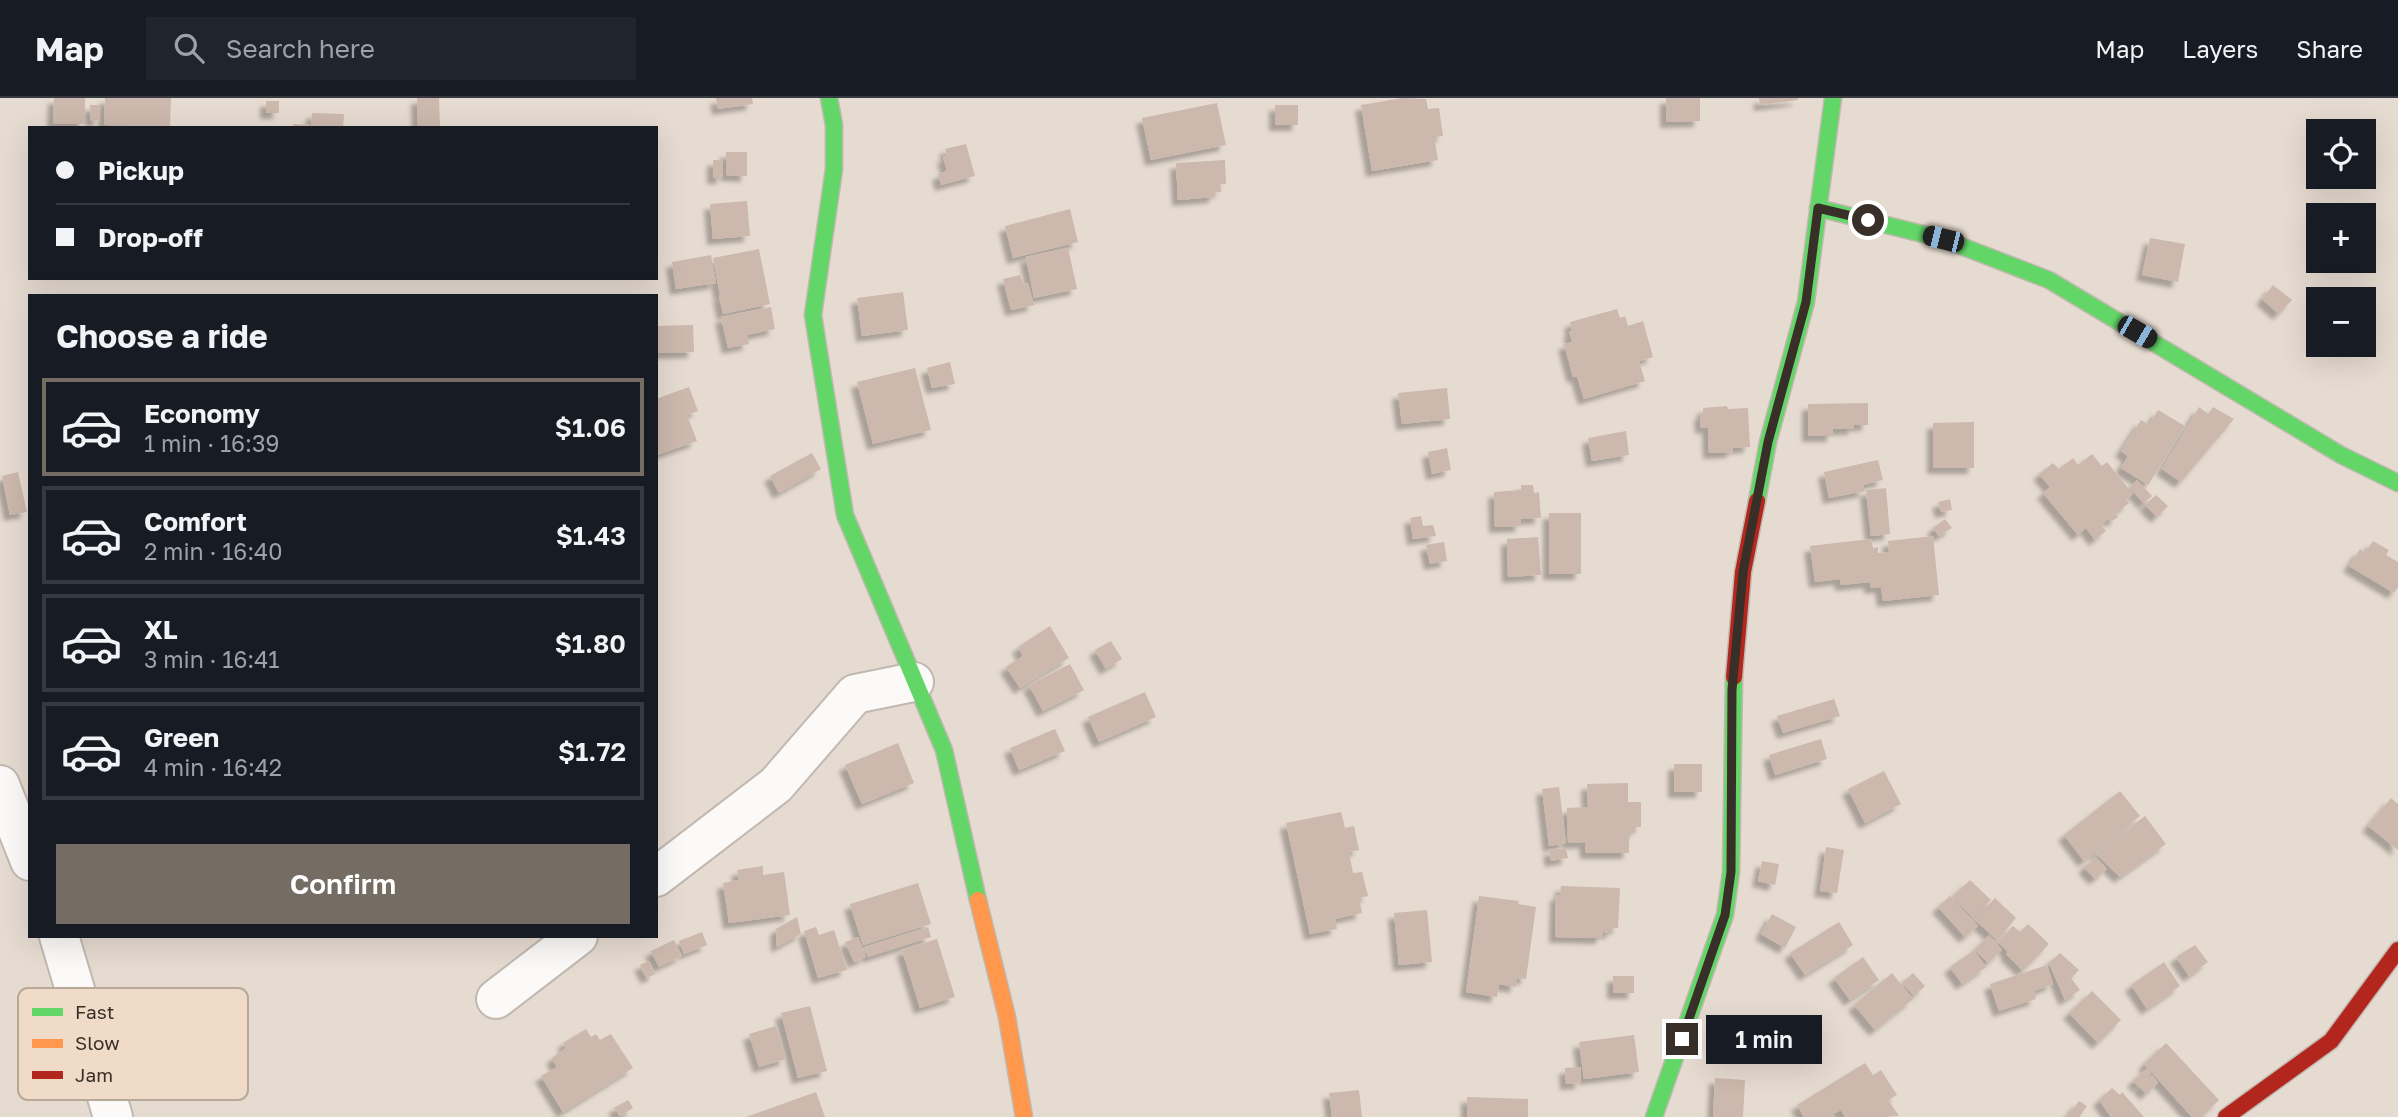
<!DOCTYPE html>
<meta charset="utf-8">
<style>
body{margin:0;font-family:"Golos Text",sans-serif;background:#20242c;color:#f1f3f6;height:100vh;display:flex;flex-direction:column;font-size:26px;white-space:nowrap}
*{box-sizing:border-box;margin:0}
p{font-size:23px;color:#9ea1a6}
.icon{flex:none;width:38px;height:38px;fill:none;stroke:currentColor;stroke-width:2;stroke-linecap:round;stroke-linejoin:round}
.map{position:relative;flex:1;overflow:hidden}
.panel{position:absolute;left:28px;top:196px;width:630px;height:644px;display:flex;flex-direction:column;background:#171b24;border-radius:0px;box-shadow:0 7px 28px #0002}
.panel>*{flex:none}
.guide{position:absolute;left:28px;top:28px;width:630px;height:154px;border-radius:0px;box-shadow:0 7px 28px #0002;display:grid;align-content:center;height:154px;padding:0 28px;background:#171b24}
.tools{position:absolute;left:2306px;top:21px;display:grid;gap:14px}
.tools a{display:grid;place-items:center;width:70px;height:70px;border-radius:0px;background:#171b24;box-shadow:0 7px 28px #0002;font-size:35px}
.end{position:absolute;width:32px;height:32px;margin:-16px;border:9px solid #383028;background:#fff;box-shadow:0 0 0 4px #fff}
.from{border-radius:50%}
.bubble{position:absolute;height:49px;border-radius:0px;background:#171b24;box-shadow:0 7px 28px #0002;font-size:23px;font-weight:600;line-height:49px;text-align:center}
.car{position:absolute;width:21px;height:42px;margin:-21px -10px;border-radius:9px;box-shadow:0 0 5px 2px #0007;background:linear-gradient(#222 24%,#8ab4d8 0 40%,#222 0 76%,#8ab4d8 0 86%,#222 0)}
.guide b{display:flex;align-items:center;gap:24px;height:66px;font-size:26px}
.guide b+b{border-top:2px solid #363941}
.guide i{width:18px;height:18px;background:#f1f3f6}
ul{padding:0;list-style:none}
li{display:flex;align-items:center;gap:21px;height:98px;margin:0 14px 10px;padding:0 14px;border:4px solid #363941;border-radius:0px}
li div{flex:1}
li b{display:block;font-size:26px}
li em{font-style:normal;font-weight:600}
li.current{border-color:#756c63}
li>.icon{width:63px;height:63px;stroke-width:1.5}
h2{padding:0 28px;font-size:32px;line-height:84px}
.cta{display:flex;gap:14px;margin-top:auto;padding:14px 28px}
.cta a{flex:1;height:80px;border-radius:0px;background:#756c63;color:#fff;font-size:28px;font-weight:600;line-height:80px;text-align:center}
header{display:flex;align-items:center;gap:42px;box-sizing:border-box;height:98px;padding:0 35px;background:#171b24;border-bottom:2px solid #363941}
header strong{font-size:33px}
nav{display:flex;gap:38px;margin-inline-start:auto;font-size:24px}
.search{width:490px;height:63px;background:#20242c;display:flex;align-items:center;gap:18px;box-sizing:border-box;padding:0 24px;border-radius:0px;color:#9ea1a6;font-size:26px}
.map>svg:first-child{display:block}
.building{fill:#ccb8ac;filter:url(#shadow)}
.lines{fill:none;stroke-linecap:round;stroke-linejoin:round}
.street-casing{stroke:#c1b8b0;stroke-width:42}
.fast-casing{stroke:#c1b8b0;stroke-width:19}
.slow-casing{stroke:#c1b8b0;stroke-width:19}
.jam-casing{stroke:#c1b8b0;stroke-width:19}
.street{stroke:#fbfaf8;stroke-width:38}
.fast{stroke:#63d668;stroke-width:16}
.slow{stroke:#ff974d;stroke-width:16}
.jam{stroke:#b3261e;stroke-width:16}
.route{stroke:#383028;stroke-width:9}
.key{fill:#efdbc7;stroke:#b8a897;stroke-width:2}
.key-label{font-size:19px;fill:#383028}
</style>
<header>
<strong>Map</strong>
<div class="search"><svg class="icon" aria-label="search" viewBox="0 0 24 24"><circle cx="10" cy="10" r="6"/><path d="M15 15l6 6"/></svg>Search here</div>
<nav><a>Map</a><a>Layers</a><a>Share</a></nav>
</header>
<div class="map">
<svg width="2398" height="1019" viewBox="0 0 2398 1019">
<defs>
<filter id="shadow"><feDropShadow dx="-6" dy="6" stdDeviation="2" flood-color="#0004"/></filter>
</defs>
<rect width="100%" height="100%" fill="#e6dbd0"/>
<!-- building -->
<g class="building">
<path d="M54,0H85V26H53Z"/>
<path d="M105,0H171L170,28L104,27Z"/>
<path d="M417,0H439L440,28L418,29Z"/>
<path d="M716,0H752L753,6L718,11Z"/>
<path d="M1403,0L1426,1L1428,11L1439,10L1443,38L1434,39L1438,62L1372,73L1361,7Z"/>
<path d="M1666,0H1700V23L1666,24Z"/>
<path d="M1759,0H1798V2L1760,7Z"/>
<rect x="266" y="3" width="13" height="12"/>
<path d="M1217,5L1226,47L1151,62L1142,20Z"/>
<path d="M90,7H100V22L91,23Z"/>
<rect x="1275" y="7" width="23" height="20"/>
<path d="M312,15L344,16L343,30H293V26L311,27Z"/>
<path d="M966,46L975,78L941,87L938,76L947,73L943,59L947,58L945,51Z"/>
<path d="M726,54H747V78L726,77Z"/>
<rect x="713" y="62" width="10" height="18"/>
<path d="M1225,62L1226,86H1220L1221,94H1215V99L1178,102L1176,65Z"/>
<path d="M747,103L750,138L713,141L710,106Z"/>
<path d="M1070,111L1078,144L1013,160L1005,128Z"/>
<path d="M2150,140L2185,146L2178,184L2142,177Z"/>
<path d="M1068,150L1077,191L1034,200L1026,159Z"/>
<path d="M759,151L770,206L723,216L719,198L746,192L720,197L713,160Z"/>
<path d="M711,157L716,185L676,191L672,164Z"/>
<path d="M1020,177L1023,186L1028,185L1034,207L1011,212L1003,181Z"/>
<path d="M2273,187L2292,202L2279,216L2262,201Z"/>
<path d="M903,194L908,232L862,238L857,200Z"/>
<path d="M771,209L775,231L747,237L749,246L728,250L721,219Z"/>
<path d="M1617,211L1620,220L1625,218L1628,228L1643,223L1653,259L1639,263L1645,283L1584,301L1577,278L1573,279L1564,246L1572,244L1569,233H1572L1570,224Z"/>
<path d="M693,227L694,254L658,255L657,228Z"/>
<path d="M950,264L955,286L932,290L927,270Z"/>
<path d="M915,270L931,332L873,346L857,284Z"/>
<path d="M689,289L698,313L687,317L697,343L657,357L656,301Z"/>
<path d="M1447,290L1450,321L1402,326L1398,295Z"/>
<path d="M1868,305V327H1854V331H1833V338H1808V306Z"/>
<path d="M1727,308L1728,311L1748,310L1750,349L1733,350V354L1709,355L1708,329L1701,330L1700,316H1703V310Z"/>
<path d="M2199,309L2208,316L2213,309L2234,321L2181,384L2162,371Z"/>
<path d="M2158,312L2185,328L2148,387L2121,370L2128,358L2121,353L2141,322L2149,327Z"/>
<path d="M1974,324V370H1933V325Z"/>
<path d="M1626,333L1629,357L1592,363L1588,340Z"/>
<path d="M1447,350L1451,372L1432,376L1428,354Z"/>
<path d="M812,355L821,371L779,395L770,378Z"/>
<path d="M2092,356L2102,368L2107,364L2133,396L2126,402L2129,405L2115,416L2118,419L2112,423L2110,420L2101,427L2106,433L2095,442L2086,430L2078,437L2043,395L2050,389L2039,376L2053,365L2059,371L2073,360L2078,367Z"/>
<path d="M1878,362L1883,382L1863,387L1865,393L1829,400L1824,374Z"/>
<path d="M18,374L27,414L10,417L2,378Z"/>
<path d="M2137,382L2152,398L2144,405L2130,390Z"/>
<path d="M1521,387H1533L1534,395L1539,394L1541,420L1521,421V428L1495,429L1494,394L1521,392Z"/>
<path d="M1886,390L1890,436L1871,438L1866,392Z"/>
<path d="M2156,397L2168,408L2157,419L2145,407Z"/>
<path d="M1950,401L1952,412L1941,414L1938,404Z"/>
<rect x="1549" y="415" width="32" height="61"/>
<path d="M1421,418L1423,428L1433,427L1436,438L1413,441L1410,420Z"/>
<path d="M1945,421L1952,430L1939,438L1933,430Z"/>
<path d="M1933,438L1939,497L1883,503L1881,489L1870,490V484L1841,487L1840,481L1815,484L1810,448L1871,441L1873,450L1878,449V455L1889,454L1888,443Z"/>
<path d="M1538,439L1541,477L1508,479L1507,441Z"/>
<path d="M2373,443L2389,452L2386,457L2398,464V489L2394,495L2349,468L2360,451L2365,455Z"/>
<path d="M1444,444L1447,463L1430,466L1426,447Z"/>
<path d="M1050,528L1069,560L1020,590L1006,569L1023,558L1018,549Z"/>
<path d="M1111,543L1122,561L1106,571L1095,552Z"/>
<path d="M1070,566L1084,592L1043,613L1029,587Z"/>
<path d="M1145,594L1156,619L1099,644L1088,619Z"/>
<path d="M1834,601L1840,618L1783,635L1777,618Z"/>
<path d="M1055,631L1065,653L1019,672L1010,650Z"/>
<path d="M1821,641L1827,661L1775,677L1769,657Z"/>
<path d="M898,645L914,685L862,706L845,667Z"/>
<rect x="1674" y="666" width="28" height="28"/>
<path d="M1884,673L1901,706L1865,725L1848,691Z"/>
<path d="M1628,685V704H1641V729H1635V735H1629V755H1586L1585,744L1568,745L1567,710L1588,709L1587,686Z"/>
<path d="M1559,689L1566,745L1549,748L1542,691Z"/>
<path d="M2120,693L2140,718L2084,763L2064,737Z"/>
<path d="M2391,700L2398,706V752L2368,728Z"/>
<path d="M1341,714L1345,730L1354,728L1359,752L1349,754L1353,775L1362,774L1368,798L1359,800L1362,815L1335,821L1337,831L1310,836L1286,725Z"/>
<path d="M2145,718L2166,746L2120,779L2096,756Z"/>
<path d="M1826,749L1844,752L1837,795L1820,793Z"/>
<path d="M1566,750L1568,760L1551,763L1549,752Z"/>
<path d="M2096,759L2107,771L2095,781L2084,769Z"/>
<path d="M1762,763L1779,766L1775,787L1758,783Z"/>
<path d="M763,768V777L784,774L790,817L729,825L723,785L739,782L737,772Z"/>
<path d="M1970,782L1991,802L1973,820L1952,799Z"/>
<path d="M918,785L931,826L863,847L850,806Z"/>
<path d="M1561,788L1620,790L1618,830H1612V835L1603,834L1602,840L1555,839L1556,797H1560Z"/>
<path d="M1479,798L1519,803L1518,806L1536,809L1526,881L1517,880L1516,889L1499,886L1497,899L1466,894Z"/>
<path d="M1950,798L1978,828L1965,839L1938,809Z"/>
<path d="M1995,800L2016,820L1997,842L1974,821Z"/>
<path d="M1427,812L1432,864L1399,867L1394,815Z"/>
<path d="M1772,816L1796,829L1785,850L1761,836Z"/>
<path d="M797,819L801,836L777,849L776,831Z"/>
<path d="M1839,824L1853,847L1805,877L1790,855Z"/>
<path d="M2028,826L2049,846L2023,873L2006,856L2008,854L1998,844L2013,828L2020,834Z"/>
<path d="M816,829L819,837L834,832L847,872L818,880L804,833Z"/>
<path d="M928,829L931,839L868,859L865,849Z"/>
<path d="M702,834L707,847L684,856L679,843Z"/>
<path d="M1989,837L2002,852L1988,865L1975,852Z"/>
<path d="M858,839L866,859L854,864L845,844Z"/>
<path d="M937,841L955,899L920,910L902,852Z"/>
<path d="M674,842L682,858L659,869L651,853Z"/>
<path d="M2195,847L2208,864L2189,878L2176,859Z"/>
<path d="M1974,852L1986,869L1962,886L1950,869Z"/>
<path d="M2060,855L2079,872L2071,880L2080,892L2065,902L2049,865Z"/>
<path d="M1863,859L1879,882L1850,902L1834,880Z"/>
<path d="M649,863L655,876L647,880L640,867Z"/>
<path d="M2164,864L2180,888L2147,911L2131,887Z"/>
<path d="M2047,867L2053,886L2034,893L2036,901L1999,913L1990,886Z"/>
<path d="M1892,875L1913,901L1875,932L1854,907Z"/>
<path d="M1913,875L1925,888L1914,898L1902,885Z"/>
<rect x="1613" y="878" width="21" height="17"/>
<path d="M2092,893L2121,922L2098,945L2069,915Z"/>
<path d="M810,908L827,973L798,980L781,915Z"/>
<path d="M776,928L786,961L759,969L749,936Z"/>
<path d="M586,931L591,939L596,936L600,942L611,936L633,970L563,1014L541,978L557,969L552,960L566,950L563,945Z"/>
<path d="M1634,937L1639,974L1584,981L1579,944Z"/>
<path d="M2166,945L2219,1002L2201,1019H2192L2144,966Z"/>
<path d="M1865,965L1873,977L1881,972L1897,997L1888,1002L1899,1018L1845,1019L1841,1012L1833,1016L1834,1019H1804L1797,1007Z"/>
<path d="M1581,969V985L1566,986L1565,970Z"/>
<path d="M2147,970L2151,976L2138,988L2133,983Z"/>
<path d="M2152,977L2158,985L2146,996L2139,988Z"/>
<path d="M1715,980L1745,982L1743,1019H1713Z"/>
<path d="M2112,990L2120,997L2122,994L2144,1019H2111L2099,1002Z"/>
<path d="M1359,992L1362,1019H1332L1329,995Z"/>
<path d="M816,994L825,1019H746Z"/>
<path d="M1467,999L1528,1001V1019H1467Z"/>
<path d="M628,1002L633,1010L620,1018L614,1010Z"/>
<path d="M2079,1003L2087,1008L2079,1019H2067Z"/>
</g>
<g class="lines">
<defs>
<g id="street">
<path d="M0,687L30,763"/>
<path d="M656,779L776,687L855,596L914,584"/>
<path d="M59,838L113,1019"/>
<path d="M496,901L578,838"/>
</g>
<g id="fast">
<path d="M829,0L834,27V71L813,217L845,417L944,652L978,802"/>
<path d="M1818,110L1943,141L2049,182L2341,357L2398,385"/>
<path d="M1757,403L1768,344L1806,204L1833,0"/>
<path d="M1654,1019L1725,817L1731,774L1734,579"/>
</g>
<path id="slow" d="M978,802L1007,919L1024,1019"/>
<g id="jam">
<path d="M1734,579L1743,474L1757,403"/>
<path d="M2226,1019L2331,943L2398,852"/>
</g>
</defs>
<!-- street casing -->
<use href="#street" class="street-casing"/>
<!-- fast casing -->
<use href="#fast" class="fast-casing"/>
<!-- slow casing -->
<use href="#slow" class="slow-casing"/>
<!-- jam casing -->
<use href="#jam" class="jam-casing"/>
<!-- street -->
<use href="#street" class="street"/>
<!-- fast -->
<use href="#fast" class="fast"/>
<!-- slow -->
<use href="#slow" class="slow"/>
<!-- jam -->
<use href="#jam" class="jam"/>
</g>
<g class="lines">
<!-- route -->
<path class="route" d="M1682,941L1725,817L1731,774L1732,592L1743,474L1768,344L1806,204L1818,110L1868,122"/>
</g>
<!-- legend -->
<rect x="18" y="890" width="230" height="112" rx="10" class="key"/>
<rect x="32" y="910" width="31" height="8" fill="#63d668"/>
<rect x="32" y="941" width="31" height="9" fill="#ff974d"/>
<rect x="32" y="973" width="31" height="8" fill="#b3261e"/>
<g class="key-label">
<text x="75" y="921">Fast</text>
<text x="75" y="952">Slow</text>
<text x="75" y="984">Jam</text>
</g>
</svg>
<div class="tools">
<a><svg class="icon" aria-label="locate" viewBox="0 0 24 24"><circle cx="12" cy="12" r="6"/><path d="M12 2v4M12 18v4M2 12h4M18 12h4"/></svg></a>
<a>+</a>
<a>−</a>
</div>
<i class="end from" style="left:1868px;top:122px"></i>
<i class="end" style="left:1682px;top:941px"></i>
<div class="bubble" style="left:1706px;top:917px;width:116px">1 min</div>
<i class="car" style="left:1943px;top:141px;rotate:284deg"></i>
<i class="car" style="left:2137px;top:234px;rotate:120deg"></i>
<div class="guide">
<b><i class="from"></i>Pickup</b>
<b><i></i>Drop-off</b>
</div>
<section class="panel">
<h2>Choose a ride</h2>
<ul>
<li class="current"><svg class="icon" aria-label="car" viewBox="0 0 24 24"><path d="M5 17H2v-5l4-1 3-4h7l3 4 3 1v5h-3M9 17h6M6 11h13"/><circle cx="7" cy="17" r="2"/><circle cx="17" cy="17" r="2"/></svg><div><b>Economy</b><p>1 min · 16:39</p></div><em>$1.06</em></li>
<li><svg class="icon" aria-label="car" viewBox="0 0 24 24"><path d="M5 17H2v-5l4-1 3-4h7l3 4 3 1v5h-3M9 17h6M6 11h13"/><circle cx="7" cy="17" r="2"/><circle cx="17" cy="17" r="2"/></svg><div><b>Comfort</b><p>2 min · 16:40</p></div><em>$1.43</em></li>
<li><svg class="icon" aria-label="car" viewBox="0 0 24 24"><path d="M5 17H2v-5l4-1 3-4h7l3 4 3 1v5h-3M9 17h6M6 11h13"/><circle cx="7" cy="17" r="2"/><circle cx="17" cy="17" r="2"/></svg><div><b>XL</b><p>3 min · 16:41</p></div><em>$1.80</em></li>
<li><svg class="icon" aria-label="car" viewBox="0 0 24 24"><path d="M5 17H2v-5l4-1 3-4h7l3 4 3 1v5h-3M9 17h6M6 11h13"/><circle cx="7" cy="17" r="2"/><circle cx="17" cy="17" r="2"/></svg><div><b>Green</b><p>4 min · 16:42</p></div><em>$1.72</em></li>
</ul>
<div class="cta"><a>Confirm</a></div>
</section>
</div>
